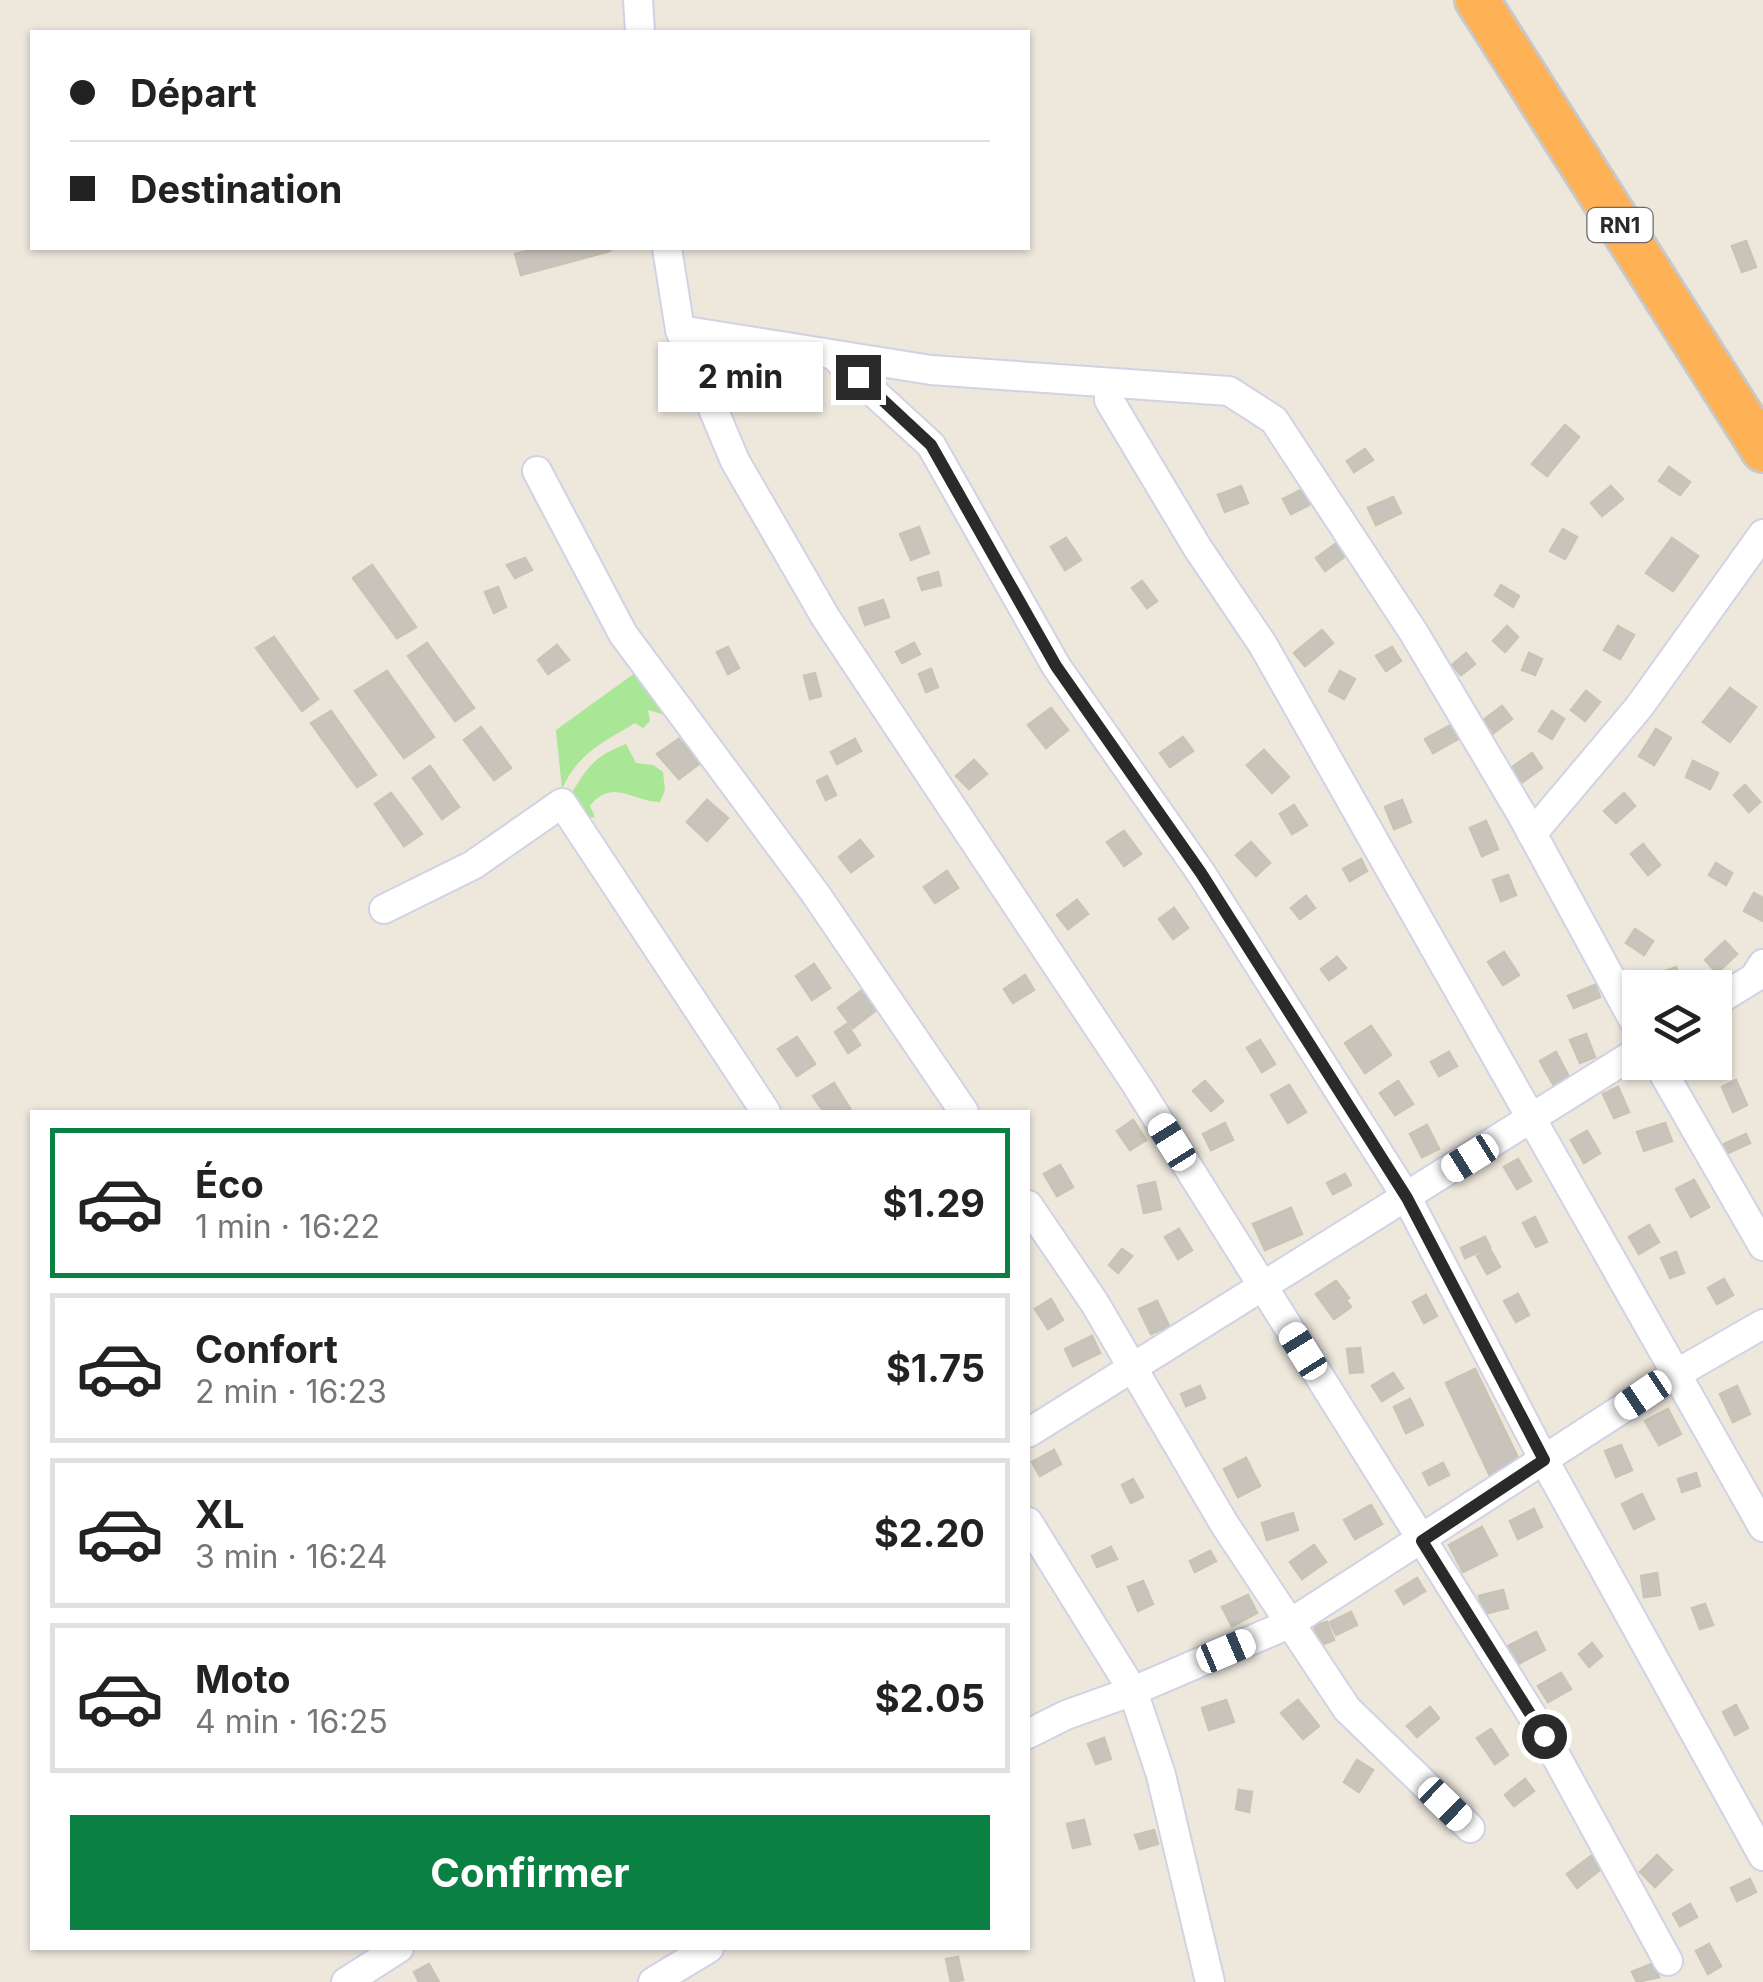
<!DOCTYPE html>
<html lang="fr">
<meta charset="utf-8">
<style>
body{margin:0;font-family:Inter,sans-serif;background:#f6f6f6;color:#222;height:100vh;display:flex;flex-direction:column;font-size:38px;white-space:nowrap}
*{box-sizing:border-box;margin:0}
p{font-size:32px;color:#767676}
.icon{flex:none;width:55px;height:55px;fill:none;stroke:currentColor;stroke-width:2;stroke-linecap:round;stroke-linejoin:round}
.map{position:relative;flex:1;overflow:hidden}
.details{position:absolute;left:30px;top:1110px;width:1000px;height:840px;display:flex;flex-direction:column;background:#fff;border-radius:0px;box-shadow:0 2px 8px #0004}
.details>*{flex:none}
.top-card{position:absolute;left:30px;top:30px;width:1000px;height:220px;border-radius:0px;box-shadow:0 2px 8px #0004;display:grid;align-content:center;height:220px;padding:0 40px;background:#fff}
.fabs{position:absolute;left:1622px;top:970px;display:grid;gap:20px}
.fabs a{display:grid;place-items:center;width:110px;height:110px;border-radius:0px;background:#fff;box-shadow:0 2px 8px #0004;font-size:50px}
.end{position:absolute;width:45px;height:45px;margin:-22px;border:12px solid #2a2a2a;background:#fff;box-shadow:0 0 0 5px #fff}
.from{border-radius:50%}
.bubble{position:absolute;height:70px;border-radius:0px;background:#fff;box-shadow:0 2px 8px #0004;font-size:32px;font-weight:700;line-height:70px;text-align:center}
.car{position:absolute;width:30px;height:60px;margin:-30px -15px;border-radius:12px;box-shadow:0 0 8px 2px #0007;background:linear-gradient(#fff 24%,#345 0 40%,#fff 0 76%,#345 0 86%,#fff 0)}
.top-card b{display:flex;align-items:center;gap:35px;height:95px;font-size:38px}
.top-card b+b{border-top:2px solid #e0e0e0}
.top-card i{width:25px;height:25px;background:#222}
ul{padding:18px 0 0;list-style:none}
li{display:flex;align-items:center;gap:30px;height:150px;margin:0 20px 15px;padding:0 20px;border:5px solid #e0e0e0;border-radius:0px}
li div{flex:1}
li b{display:block;font-size:38px}
li em{font-style:normal;font-weight:700}
li.selected{border-color:#0b8043}
li>.icon{width:90px;height:90px;stroke-width:1.5}
.button{display:flex;gap:20px;margin-top:auto;padding:20px 40px}
.button a{flex:1;height:115px;border-radius:0px;background:#0b8043;color:#fff;font-size:40px;font-weight:700;line-height:115px;text-align:center}
.map>svg:first-child{display:block}
.green{fill:#a9e696}
.building{fill:#c8c4bb;stroke:#c8c4b5;stroke-width:2.5}
.lines{fill:none;stroke-linecap:round;stroke-linejoin:round}
.minor-casing{stroke:#d1d3e4;stroke-width:32}
.highway-casing{stroke:#c8c8c8;stroke-width:48}
.minor{stroke:#fff;stroke-width:28}
.highway{stroke:#ffb155;stroke-width:42}
.route{stroke:#2a2a2a;stroke-width:12}
.labels{text-anchor:middle;dominant-baseline:central;stroke-width:10;stroke-linejoin:round;paint-order:stroke}
.shield{fill:#fff;stroke:#6a6a6a;stroke-width:2.5}
.shield-label{font-size:22px;font-weight:bold;fill:#2a2a2a}
</style>
<div class="map">
<svg width="1763" height="1982" viewBox="0 0 1763 1982">
<rect width="100%" height="100%" fill="#ede7dc"/>
<!-- green -->
<g class="green">
<path d="M653,660L673,717L648,710L650,721L643,728L635,723C601,744 580,751 562,789L556,730Z"/>
<path d="M626,744L636,763L653,765L663,772L665,790L660,802C633,802 612,777 590,806L595,817L587,818L571,794C588,766 595,756 626,744Z"/>
</g>
<!-- building -->
<g class="building">
<path d="M1746,241L1756,267L1742,272L1732,246Z"/>
<path d="M540,248H609L610,251L521,275L515,254Z"/>
<path d="M1565,425L1579,437L1547,476L1532,464Z"/>
<path d="M1365,449L1373,460L1354,472L1347,461Z"/>
<path d="M1669,467L1690,482L1680,495L1659,481Z"/>
<path d="M1241,486L1248,503L1225,512L1218,495Z"/>
<path d="M1611,486L1623,499L1602,516L1591,503Z"/>
<path d="M1307,487L1315,502L1291,514L1283,499Z"/>
<path d="M1393,497L1401,513L1376,525L1368,508Z"/>
<path d="M919,527L929,553L911,560L900,534Z"/>
<path d="M1563,529L1577,537L1565,559L1550,551Z"/>
<path d="M1066,538L1081,560L1065,570L1051,547Z"/>
<path d="M1672,538L1698,556L1673,591L1646,573Z"/>
<path d="M1338,542L1347,555L1325,571L1316,558Z"/>
<path d="M525,558L532,570L515,578L507,565Z"/>
<path d="M372,565L416,627L397,638L353,578Z"/>
<path d="M938,572L941,585L922,590L918,578Z"/>
<path d="M1142,581L1157,601L1147,608L1132,588Z"/>
<path d="M1501,585L1519,596L1513,607L1495,595Z"/>
<path d="M498,587L506,607L494,613L485,592Z"/>
<path d="M883,600L889,617L865,625L859,608Z"/>
<path d="M1507,626L1518,637L1505,652L1493,641Z"/>
<path d="M1618,626L1634,635L1620,659L1604,650Z"/>
<path d="M1322,630L1333,643L1305,666L1294,653Z"/>
<path d="M274,637L318,699L302,711L256,648Z"/>
<path d="M427,643L474,708L455,721L408,656Z"/>
<path d="M914,643L920,654L902,663L896,652Z"/>
<path d="M557,645L569,660L548,674L538,660Z"/>
<path d="M728,647L739,668L728,674L717,652Z"/>
<path d="M1392,647L1401,661L1386,671L1376,656Z"/>
<path d="M1466,653L1475,664L1461,675L1452,665Z"/>
<path d="M1529,653L1542,659L1535,675L1522,670Z"/>
<path d="M931,669L938,687L926,692L919,674Z"/>
<path d="M387,671L434,737L404,758L355,691Z"/>
<path d="M1340,671L1355,679L1344,699L1329,691Z"/>
<path d="M815,673L821,696L810,699L804,676Z"/>
<path d="M1730,688L1756,707L1730,742L1703,722Z"/>
<path d="M1586,691L1600,702L1585,721L1571,710Z"/>
<path d="M1502,706L1512,719L1491,735L1481,722Z"/>
<path d="M1051,708L1068,730L1046,748L1028,725Z"/>
<path d="M331,711L376,775L357,787L311,723Z"/>
<path d="M1552,711L1564,719L1552,739L1539,731Z"/>
<path d="M1451,725L1458,739L1433,753L1425,739Z"/>
<path d="M481,727L511,768L494,780L464,740Z"/>
<path d="M1656,729L1671,738L1654,765L1639,756Z"/>
<path d="M1183,737L1193,751L1170,767L1160,753Z"/>
<path d="M679,739L700,763L679,779L657,754Z"/>
<path d="M855,739L861,751L837,764L831,752Z"/>
<path d="M1264,750L1289,777L1272,793L1247,765Z"/>
<path d="M1532,753L1542,768L1521,783L1511,768Z"/>
<path d="M974,760L987,774L969,789L956,776Z"/>
<path d="M1693,761L1718,773L1710,789L1686,777Z"/>
<path d="M430,766L459,807L442,819L413,778Z"/>
<path d="M827,776L836,795L826,800L817,781Z"/>
<path d="M1745,785L1760,802L1749,812L1734,795Z"/>
<path d="M391,793L422,834L404,846L375,804Z"/>
<path d="M1624,793L1635,806L1616,823L1604,811Z"/>
<path d="M707,800L728,818L707,841L687,822Z"/>
<path d="M1402,800L1411,822L1394,829L1385,807Z"/>
<path d="M1294,805L1307,825L1292,834L1280,814Z"/>
<path d="M1486,821L1498,849L1482,856L1470,828Z"/>
<path d="M1124,831L1141,854L1124,866L1107,842Z"/>
<path d="M860,840L873,856L851,872L839,857Z"/>
<path d="M1251,842L1270,863L1256,876L1236,855Z"/>
<path d="M1643,844L1660,865L1648,875L1631,854Z"/>
<path d="M1361,859L1367,871L1350,881L1343,869Z"/>
<path d="M1716,863L1732,873L1726,885L1709,875Z"/>
<path d="M947,871L958,888L935,903L924,887Z"/>
<path d="M1508,875L1516,895L1501,901L1493,880Z"/>
<path d="M1754,893L1763,898V921L1744,911Z"/>
<path d="M1306,896L1315,908L1300,919L1291,908Z"/>
<path d="M1077,900L1088,914L1068,929L1057,915Z"/>
<path d="M1174,908L1188,928L1173,939L1159,919Z"/>
<path d="M1635,929L1653,941L1644,955L1626,943Z"/>
<path d="M1725,941L1737,954L1717,973L1705,960Z"/>
<path d="M1504,952L1519,975L1503,985L1488,962Z"/>
<path d="M1337,957L1346,968L1329,980L1321,969Z"/>
<path d="M814,964L830,988L812,1000L796,976Z"/>
<path d="M1676,967L1684,988H1669L1663,972Z"/>
<path d="M1025,975L1034,990L1013,1003L1004,989Z"/>
<path d="M1595,985L1600,997L1574,1008L1568,996Z"/>
<path d="M865,988L880,1007L853,1028L838,1008Z"/>
<path d="M847,1024L860,1045L848,1053L835,1032Z"/>
<path d="M1371,1026L1391,1055L1365,1073L1345,1043Z"/>
<path d="M1586,1034L1595,1057L1580,1063L1570,1040Z"/>
<path d="M797,1037L815,1064L797,1076L778,1049Z"/>
<path d="M1260,1040L1275,1064L1262,1072L1247,1048Z"/>
<path d="M1449,1052L1457,1066L1439,1076L1431,1062Z"/>
<path d="M1556,1052L1569,1077L1554,1086L1540,1061Z"/>
<path d="M1736,1080L1747,1105L1733,1112L1722,1087Z"/>
<path d="M1205,1081L1223,1101L1211,1111L1193,1091Z"/>
<path d="M1398,1081L1413,1104L1395,1115L1380,1093Z"/>
<path d="M834,1083L852,1112H824L813,1096Z"/>
<path d="M1289,1085L1306,1112L1288,1123L1271,1095Z"/>
<path d="M1618,1087L1629,1112L1614,1118L1603,1094Z"/>
<path d="M1133,1120L1146,1140L1130,1150L1117,1131Z"/>
<path d="M1225,1123L1233,1140L1211,1150L1203,1134Z"/>
<path d="M1665,1123L1672,1141L1644,1151L1637,1132Z"/>
<path d="M1427,1125L1439,1149L1422,1157L1410,1134Z"/>
<path d="M1587,1131L1600,1153L1584,1163L1571,1140Z"/>
<path d="M1746,1134L1750,1143L1728,1153L1724,1144Z"/>
<path d="M1518,1159L1531,1181L1517,1189L1504,1167Z"/>
<path d="M1060,1165L1073,1187L1057,1196L1044,1174Z"/>
<path d="M1345,1174L1351,1185L1333,1194L1327,1183Z"/>
<path d="M1694,1180L1709,1207L1691,1217L1676,1189Z"/>
<path d="M1155,1182L1161,1209L1144,1213L1138,1186Z"/>
<path d="M1291,1208L1302,1234L1265,1250L1253,1224Z"/>
<path d="M1535,1217L1547,1242L1536,1247L1523,1223Z"/>
<path d="M1649,1225L1659,1242L1639,1254L1629,1237Z"/>
<path d="M1179,1229L1192,1250L1178,1259L1165,1237Z"/>
<path d="M1485,1237L1490,1247L1465,1258L1461,1248Z"/>
<path d="M1122,1249L1132,1256L1118,1273L1109,1265Z"/>
<path d="M1490,1249L1500,1267L1487,1274L1477,1256Z"/>
<path d="M1676,1252L1684,1273L1670,1278L1661,1258Z"/>
<path d="M1724,1279L1733,1295L1717,1304L1708,1288Z"/>
<path d="M1336,1281L1349,1298L1346,1300L1351,1307L1334,1319L1316,1294Z"/>
<path d="M1518,1294L1529,1315L1516,1322L1504,1301Z"/>
<path d="M1426,1295L1437,1316L1424,1323L1413,1302Z"/>
<path d="M1051,1299L1063,1320L1048,1329L1035,1309Z"/>
<path d="M1157,1301L1169,1326L1151,1334L1139,1309Z"/>
<path d="M1092,1336L1100,1353L1073,1366L1065,1349Z"/>
<path d="M1360,1348L1363,1372L1350,1373L1347,1349Z"/>
<path d="M1475,1369L1521,1464L1491,1478L1446,1383Z"/>
<path d="M1393,1373L1403,1388L1382,1401L1372,1386Z"/>
<path d="M1200,1386L1205,1398L1186,1406L1181,1394Z"/>
<path d="M1737,1386L1750,1414L1733,1422L1720,1394Z"/>
<path d="M1410,1399L1423,1425L1406,1433L1394,1407Z"/>
<path d="M1668,1409L1681,1434L1659,1445L1645,1421Z"/>
<path d="M1621,1445L1632,1470L1616,1477L1605,1451Z"/>
<path d="M1054,1450L1061,1464L1040,1476L1032,1462Z"/>
<path d="M1246,1458L1260,1486L1238,1497L1224,1469Z"/>
<path d="M1443,1463L1449,1475L1429,1485L1423,1473Z"/>
<path d="M1696,1473L1700,1486L1682,1492L1678,1479Z"/>
<path d="M1133,1479L1143,1497L1131,1503L1122,1485Z"/>
<path d="M1642,1494L1654,1519L1634,1529L1622,1504Z"/>
<path d="M1371,1505L1382,1524L1355,1539L1344,1520Z"/>
<path d="M1534,1509L1542,1527L1518,1539L1510,1521Z"/>
<path d="M1293,1513L1298,1530L1267,1540L1262,1523Z"/>
<path d="M1482,1527L1497,1555L1463,1572L1449,1545Z"/>
<path d="M1314,1545L1326,1562L1302,1579L1290,1562Z"/>
<path d="M1111,1547L1117,1559L1097,1567L1092,1556Z"/>
<path d="M1210,1551L1216,1561L1195,1572L1190,1561Z"/>
<path d="M1657,1573L1660,1595L1644,1597L1641,1576Z"/>
<path d="M1417,1578L1425,1591L1404,1604L1396,1591Z"/>
<path d="M1143,1581L1153,1604L1138,1611L1128,1587Z"/>
<path d="M1503,1590L1508,1608L1484,1614L1479,1596Z"/>
<path d="M1248,1595L1257,1613L1232,1626L1222,1607Z"/>
<path d="M1705,1604L1713,1625L1700,1629L1692,1608Z"/>
<path d="M1351,1612L1357,1625L1336,1635L1330,1622Z"/>
<path d="M1327,1622L1334,1640L1321,1645L1314,1626Z"/>
<path d="M1536,1632L1545,1650L1518,1664L1508,1646Z"/>
<path d="M1592,1643L1602,1656L1589,1667L1579,1654Z"/>
<path d="M1561,1673L1571,1689L1548,1702L1538,1686Z"/>
<path d="M1226,1700L1234,1722L1209,1730L1202,1708Z"/>
<path d="M1298,1700L1319,1726L1303,1739L1281,1713Z"/>
<path d="M1736,1705L1748,1728L1735,1735L1723,1712Z"/>
<path d="M1430,1707L1439,1718L1417,1737L1407,1726Z"/>
<path d="M1491,1729L1508,1755L1495,1764L1477,1738Z"/>
<path d="M1104,1738L1111,1759L1096,1764L1088,1744Z"/>
<path d="M1357,1760L1373,1770L1359,1792L1344,1782Z"/>
<path d="M1525,1779L1534,1791L1514,1806L1505,1795Z"/>
<path d="M1239,1790L1252,1792L1249,1812L1236,1809Z"/>
<path d="M1084,1820L1090,1844L1073,1848L1067,1824Z"/>
<path d="M1154,1830L1158,1844L1140,1849L1135,1835Z"/>
<path d="M1657,1855L1672,1870L1655,1887L1640,1872Z"/>
<path d="M1591,1856L1601,1869L1577,1888L1567,1874Z"/>
<path d="M1750,1879L1756,1892L1737,1901L1731,1888Z"/>
<path d="M1690,1904L1697,1917L1680,1926L1673,1914Z"/>
<path d="M1709,1944L1721,1966L1708,1974L1696,1951Z"/>
<path d="M958,1957L963,1980L951,1982L946,1959Z"/>
<path d="M1654,1963L1659,1977L1637,1982L1632,1972Z"/>
<path d="M429,1964L439,1982H419L414,1972Z"/>
</g>
<g class="lines">
<defs>
<g id="minor">
<path d="M638,0L640,32"/>
<path d="M667,248L680,330L735,461L826,618L1136,1084L1545,1736L1668,1961"/>
<path d="M680,330L931,370L1229,391L1274,420L1414,633L1522,815L1640,1032"/>
<path d="M833,355L931,445L1056,666L1201,873L1407,1198L1544,1460L1763,1856"/>
<path d="M1109,383V400L1197,547L1263,645L1763,1527"/>
<path d="M537,471L623,634L815,893L964,1112"/>
<path d="M1532,834L1639,707L1763,534"/>
<path d="M384,909L473,865L562,803L766,1112"/>
<path d="M1715,1002L1754,978L1763,964"/>
<path d="M1657,1062L1763,1246"/>
<path d="M1028,1205L1094,1302L1225,1525L1347,1709L1470,1828"/>
<path d="M1028,1433L1640,1050"/>
<path d="M1028,1522L1133,1691L1161,1775L1210,1982"/>
<path d="M1028,1734L1066,1715L1133,1691L1289,1624L1676,1374L1763,1324"/>
<path d="M346,1982L399,1948"/>
<path d="M653,1982L709,1948"/>
</g>
<path id="highway" d="M1477,0L1763,450"/>
</defs>
<!-- minor casing -->
<use href="#minor" class="minor-casing"/>
<!-- highway casing -->
<use href="#highway" class="highway-casing"/>
<!-- minor -->
<use href="#minor" class="minor"/>
<!-- highway -->
<use href="#highway" class="highway"/>
</g>
<g class="lines">
<!-- route -->
<path class="route" d="M858,377L931,445L1056,666L1201,873L1407,1198L1544,1460L1422,1541L1544,1736"/>
</g>
<g class="labels">
<!-- shield labels -->
<rect class="shield" x="1587.5" y="208" width="65" height="34" rx="8"/>
<g class="shield-label">
<text x="1620" y="225">RN1</text>
</g>
</g>
</svg>
<div class="fabs">
<a><svg class="icon" aria-label="layers" viewBox="0 0 24 24"><path d="M12 4l9 5-9 5-9-5zM3 14l9 5 9-5"/></svg></a>
</div>
<i class="end from" style="left:1544px;top:1736px"></i>
<i class="end" style="left:858px;top:377px"></i>
<div class="bubble" style="left:658px;top:342px;width:165px">2 min</div>
<i class="car" style="left:1172px;top:1142px;rotate:328deg"></i>
<i class="car" style="left:1470px;top:1158px;rotate:238deg"></i>
<i class="car" style="left:1303px;top:1351px;rotate:328deg"></i>
<i class="car" style="left:1643px;top:1395px;rotate:236deg"></i>
<i class="car" style="left:1226px;top:1651px;rotate:67deg"></i>
<i class="car" style="left:1445px;top:1804px;rotate:134deg"></i>
<div class="top-card">
<b><i class="from"></i>Départ</b>
<b><i></i>Destination</b>
</div>
<section class="details">
<ul>
<li class="selected"><svg class="icon" aria-label="car" viewBox="0 0 24 24"><path d="M5 17H2v-5l4-1 3-4h7l3 4 3 1v5h-3M9 17h6M6 11h13"/><circle cx="7" cy="17" r="2"/><circle cx="17" cy="17" r="2"/></svg><div><b>Éco</b><p>1 min · 16:22</p></div><em>$1.29</em></li>
<li><svg class="icon" aria-label="car" viewBox="0 0 24 24"><path d="M5 17H2v-5l4-1 3-4h7l3 4 3 1v5h-3M9 17h6M6 11h13"/><circle cx="7" cy="17" r="2"/><circle cx="17" cy="17" r="2"/></svg><div><b>Confort</b><p>2 min · 16:23</p></div><em>$1.75</em></li>
<li><svg class="icon" aria-label="car" viewBox="0 0 24 24"><path d="M5 17H2v-5l4-1 3-4h7l3 4 3 1v5h-3M9 17h6M6 11h13"/><circle cx="7" cy="17" r="2"/><circle cx="17" cy="17" r="2"/></svg><div><b>XL</b><p>3 min · 16:24</p></div><em>$2.20</em></li>
<li><svg class="icon" aria-label="car" viewBox="0 0 24 24"><path d="M5 17H2v-5l4-1 3-4h7l3 4 3 1v5h-3M9 17h6M6 11h13"/><circle cx="7" cy="17" r="2"/><circle cx="17" cy="17" r="2"/></svg><div><b>Moto</b><p>4 min · 16:25</p></div><em>$2.05</em></li>
</ul>
<div class="button"><a>Confirmer</a></div>
</section>
</div>
